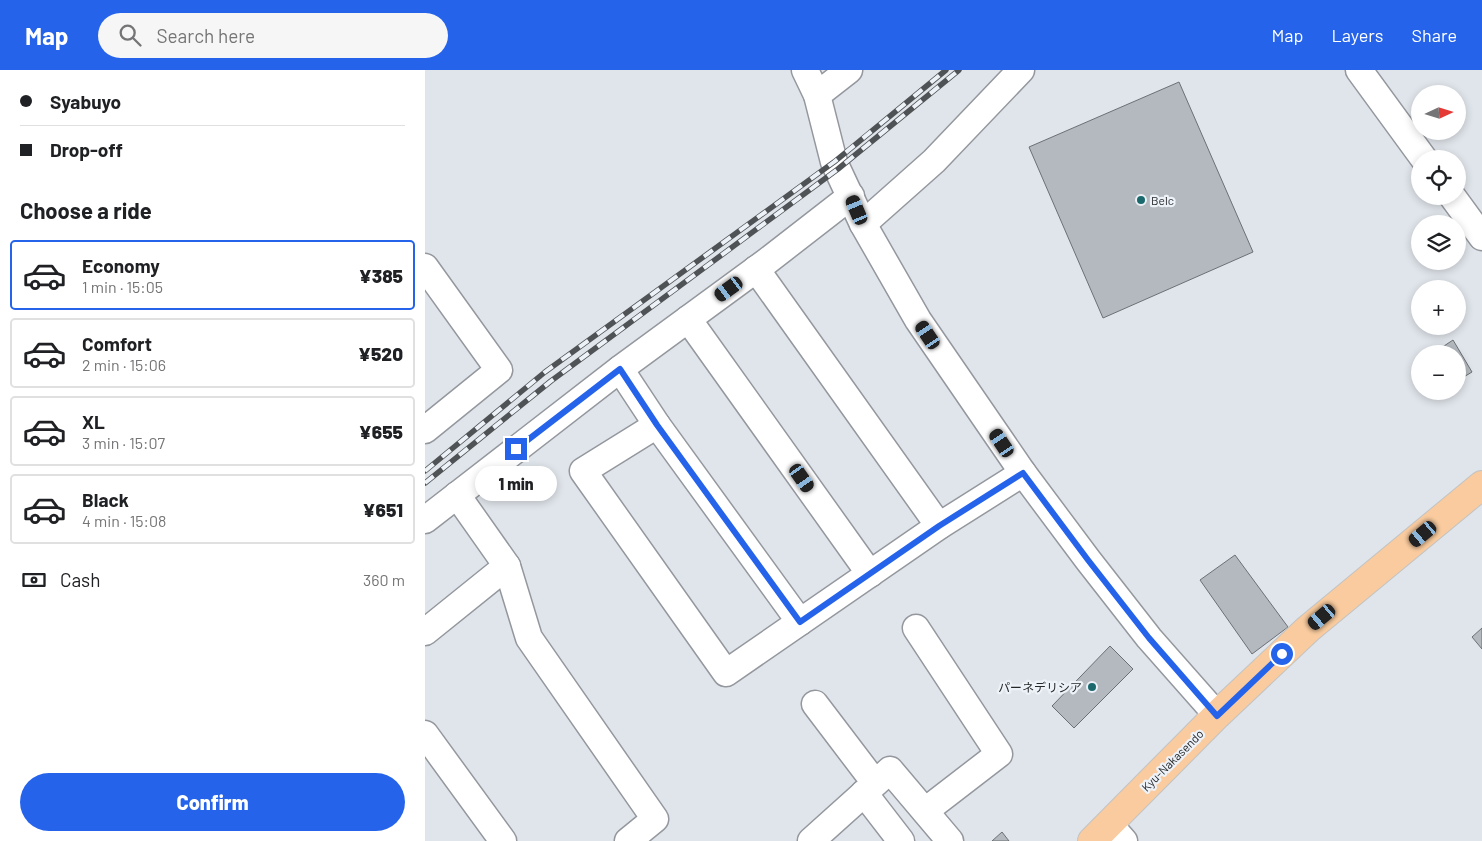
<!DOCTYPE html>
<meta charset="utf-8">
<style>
body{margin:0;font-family:Barlow,"Noto Sans JP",sans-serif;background:#f6f6f6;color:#202124;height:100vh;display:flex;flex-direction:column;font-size:19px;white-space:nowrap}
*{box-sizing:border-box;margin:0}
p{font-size:16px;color:#757577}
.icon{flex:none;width:28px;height:28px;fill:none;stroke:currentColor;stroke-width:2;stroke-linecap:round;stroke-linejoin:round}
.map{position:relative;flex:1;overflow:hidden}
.details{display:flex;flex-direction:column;background:#fff;width:425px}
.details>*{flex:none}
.top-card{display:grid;align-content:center;height:110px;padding:0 20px;background:#fff}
.needle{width:32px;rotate:86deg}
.fabs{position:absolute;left:986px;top:15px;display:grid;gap:10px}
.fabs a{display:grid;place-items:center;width:55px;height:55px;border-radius:50%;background:#fff;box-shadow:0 2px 8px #0003;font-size:25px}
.end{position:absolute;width:22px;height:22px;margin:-11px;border:6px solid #2563eb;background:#fff;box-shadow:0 0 0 2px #fff}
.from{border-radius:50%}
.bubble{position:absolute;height:35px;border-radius:18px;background:#fff;box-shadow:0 2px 8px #0003;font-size:16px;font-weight:800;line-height:35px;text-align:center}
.car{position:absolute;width:15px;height:30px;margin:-15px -8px;border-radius:6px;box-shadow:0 0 4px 1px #0007;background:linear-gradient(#222 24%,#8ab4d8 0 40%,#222 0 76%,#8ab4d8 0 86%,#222 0)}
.top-card b{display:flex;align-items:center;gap:18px;height:48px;font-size:19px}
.top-card b+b{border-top:1px solid #e0e0e0}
.top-card i{width:12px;height:12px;background:#202124}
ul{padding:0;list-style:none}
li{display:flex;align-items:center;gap:15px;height:70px;margin:0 10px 8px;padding:0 10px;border:2px solid #e0e0e0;border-radius:5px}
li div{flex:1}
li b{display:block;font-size:19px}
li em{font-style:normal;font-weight:800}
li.selected{border-color:#2563eb}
li>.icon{width:45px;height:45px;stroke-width:1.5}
h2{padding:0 20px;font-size:22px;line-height:60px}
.pay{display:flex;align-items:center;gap:12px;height:55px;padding:0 20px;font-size:19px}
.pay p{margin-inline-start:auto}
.cta{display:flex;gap:10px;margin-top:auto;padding:10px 20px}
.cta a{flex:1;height:58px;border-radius:30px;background:#2563eb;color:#fff;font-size:20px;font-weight:800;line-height:58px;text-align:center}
header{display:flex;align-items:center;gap:30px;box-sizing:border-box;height:70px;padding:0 25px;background:#2563eb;color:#fff}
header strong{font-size:24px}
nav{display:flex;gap:28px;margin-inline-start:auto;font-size:18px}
.search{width:350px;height:45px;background:#f6f6f6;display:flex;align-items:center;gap:12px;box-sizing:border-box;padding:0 18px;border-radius:28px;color:#757577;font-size:19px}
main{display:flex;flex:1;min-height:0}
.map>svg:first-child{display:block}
.building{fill:#b4b9bf;stroke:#6c7075}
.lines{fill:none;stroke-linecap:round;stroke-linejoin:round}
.minor-casing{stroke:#94989e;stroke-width:29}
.major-casing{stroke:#c2c3c3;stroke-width:30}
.minor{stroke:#fff;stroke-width:26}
.major{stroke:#f9cb9e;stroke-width:28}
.rail-casing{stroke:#505356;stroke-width:5.5}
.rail{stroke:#edf2f8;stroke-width:4;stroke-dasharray:11;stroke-linecap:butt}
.route{stroke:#2563eb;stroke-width:6}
.poi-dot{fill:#1b686d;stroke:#edf2f8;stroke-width:2}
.labels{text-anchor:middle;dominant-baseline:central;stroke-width:4.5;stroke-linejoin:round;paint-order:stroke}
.poi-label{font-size:12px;fill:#252729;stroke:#edf2f8;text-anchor:start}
.street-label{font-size:12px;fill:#252729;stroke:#edf2f8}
</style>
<header>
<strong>Map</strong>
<div class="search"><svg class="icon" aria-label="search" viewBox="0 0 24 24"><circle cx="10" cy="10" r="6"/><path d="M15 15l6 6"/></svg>Search here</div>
<nav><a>Map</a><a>Layers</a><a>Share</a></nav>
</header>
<main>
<section class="details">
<div class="top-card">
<b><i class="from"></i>Syabuyo</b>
<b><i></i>Drop-off</b>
</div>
<h2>Choose a ride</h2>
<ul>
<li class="selected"><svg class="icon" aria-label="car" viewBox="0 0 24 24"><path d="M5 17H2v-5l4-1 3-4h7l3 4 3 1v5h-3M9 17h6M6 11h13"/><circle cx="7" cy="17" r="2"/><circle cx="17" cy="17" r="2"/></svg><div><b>Economy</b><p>1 min · 15:05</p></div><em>¥385</em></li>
<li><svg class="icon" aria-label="car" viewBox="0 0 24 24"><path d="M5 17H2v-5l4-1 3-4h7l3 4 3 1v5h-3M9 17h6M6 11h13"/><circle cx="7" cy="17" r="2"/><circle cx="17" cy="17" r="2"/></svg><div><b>Comfort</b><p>2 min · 15:06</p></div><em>¥520</em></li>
<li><svg class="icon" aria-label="car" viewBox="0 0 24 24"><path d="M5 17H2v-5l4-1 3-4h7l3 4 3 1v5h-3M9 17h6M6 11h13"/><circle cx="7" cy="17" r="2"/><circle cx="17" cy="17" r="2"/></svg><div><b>XL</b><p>3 min · 15:07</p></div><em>¥655</em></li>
<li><svg class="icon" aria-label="car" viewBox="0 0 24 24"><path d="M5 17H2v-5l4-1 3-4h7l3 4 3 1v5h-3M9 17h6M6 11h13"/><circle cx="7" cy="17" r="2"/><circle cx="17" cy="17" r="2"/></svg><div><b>Black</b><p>4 min · 15:08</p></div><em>¥651</em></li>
</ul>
<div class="pay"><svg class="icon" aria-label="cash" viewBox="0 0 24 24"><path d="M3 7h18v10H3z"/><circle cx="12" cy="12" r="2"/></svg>Cash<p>360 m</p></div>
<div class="cta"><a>Confirm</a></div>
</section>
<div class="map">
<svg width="1057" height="771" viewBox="0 0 1057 771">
<rect width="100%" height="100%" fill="#e0e5eb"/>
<!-- building -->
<g class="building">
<path d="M754,12L828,182L678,248L604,77Z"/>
<path d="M1028,270L1047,302L1032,311V284H1015L1013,280Z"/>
<path d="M810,485L863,557L827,584L775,510Z"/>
<path d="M1057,558V579L1047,567Z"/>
<path d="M685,576L708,599L649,658L627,636Z"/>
<path d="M577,762L584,771H567Z"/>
</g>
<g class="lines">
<defs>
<g id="minor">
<path d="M380,0L392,25L409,92L438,154L493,250L598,403L663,490L724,568L792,645"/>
<path d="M934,0L999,89"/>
<path d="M392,25L424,0"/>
<path d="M1027,126L1057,167"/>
<path d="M438,154L509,91L596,0"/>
<path d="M0,197L74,300L0,360"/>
<path d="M331,199L514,456"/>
<path d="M263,249L445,504"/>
<path d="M195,299L232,355L375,552"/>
<path d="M232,355L158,401L301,603L514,456L598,403"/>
<path d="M32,425L82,496L104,568L230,749L203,771"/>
<path d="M0,450L195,299L341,192L426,126"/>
<path d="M491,558L574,684L500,741"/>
<path d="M0,562L82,496"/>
<path d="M390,634L450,713"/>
<path d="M0,664L78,771"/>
<path d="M439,723L476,771"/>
<path d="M684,754L699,771"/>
<path d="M386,771L465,700L525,771"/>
</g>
<path id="major" d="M667,771L792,645L883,559L1057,415"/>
</defs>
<!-- minor casing -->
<use href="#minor" class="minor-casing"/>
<!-- major casing -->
<use href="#major" class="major-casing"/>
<!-- minor -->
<use href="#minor" class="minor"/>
<!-- major -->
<use href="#major" class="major"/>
<defs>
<g id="rail">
<path d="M0,401L120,302L409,92L521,0"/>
<path d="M0,413L126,311L413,99L534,0"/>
</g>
</defs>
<!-- rail casing -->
<use href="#rail" class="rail-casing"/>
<!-- rail -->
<use href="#rail" class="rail"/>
</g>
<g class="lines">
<!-- route -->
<path class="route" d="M91,379L195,299L232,355L375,552L514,456L598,403L663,490L724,568L792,646L857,584"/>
</g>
<!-- markers -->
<g class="poi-dot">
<circle cx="716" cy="130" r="5"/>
<circle cx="667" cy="617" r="5"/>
</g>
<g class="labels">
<!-- poi labels -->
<g class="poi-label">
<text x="726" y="130">Belc</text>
<text x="657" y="617" text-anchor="end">パーネデリシア</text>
</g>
<!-- street labels -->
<g class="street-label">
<text transform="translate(747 690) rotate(-45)">Kyu-Nakasendo</text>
</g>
</g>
</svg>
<div class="fabs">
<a><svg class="needle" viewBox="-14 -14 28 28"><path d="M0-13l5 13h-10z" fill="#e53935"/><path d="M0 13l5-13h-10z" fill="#757577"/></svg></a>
<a><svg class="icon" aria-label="locate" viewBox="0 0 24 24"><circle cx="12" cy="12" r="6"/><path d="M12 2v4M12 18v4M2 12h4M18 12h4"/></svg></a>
<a><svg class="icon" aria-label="layers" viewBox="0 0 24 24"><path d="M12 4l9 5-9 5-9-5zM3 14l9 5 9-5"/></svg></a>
<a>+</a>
<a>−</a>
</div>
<i class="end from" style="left:857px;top:584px"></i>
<i class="end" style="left:91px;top:379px"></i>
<div class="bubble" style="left:50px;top:396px;width:82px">1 min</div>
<i class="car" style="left:432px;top:140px;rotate:337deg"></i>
<i class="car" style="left:304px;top:219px;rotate:234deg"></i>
<i class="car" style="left:503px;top:265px;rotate:326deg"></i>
<i class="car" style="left:577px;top:373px;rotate:326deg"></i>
<i class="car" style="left:377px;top:408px;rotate:145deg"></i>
<i class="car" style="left:998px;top:464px;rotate:230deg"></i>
<i class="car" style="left:897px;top:547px;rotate:230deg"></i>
</div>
</main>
